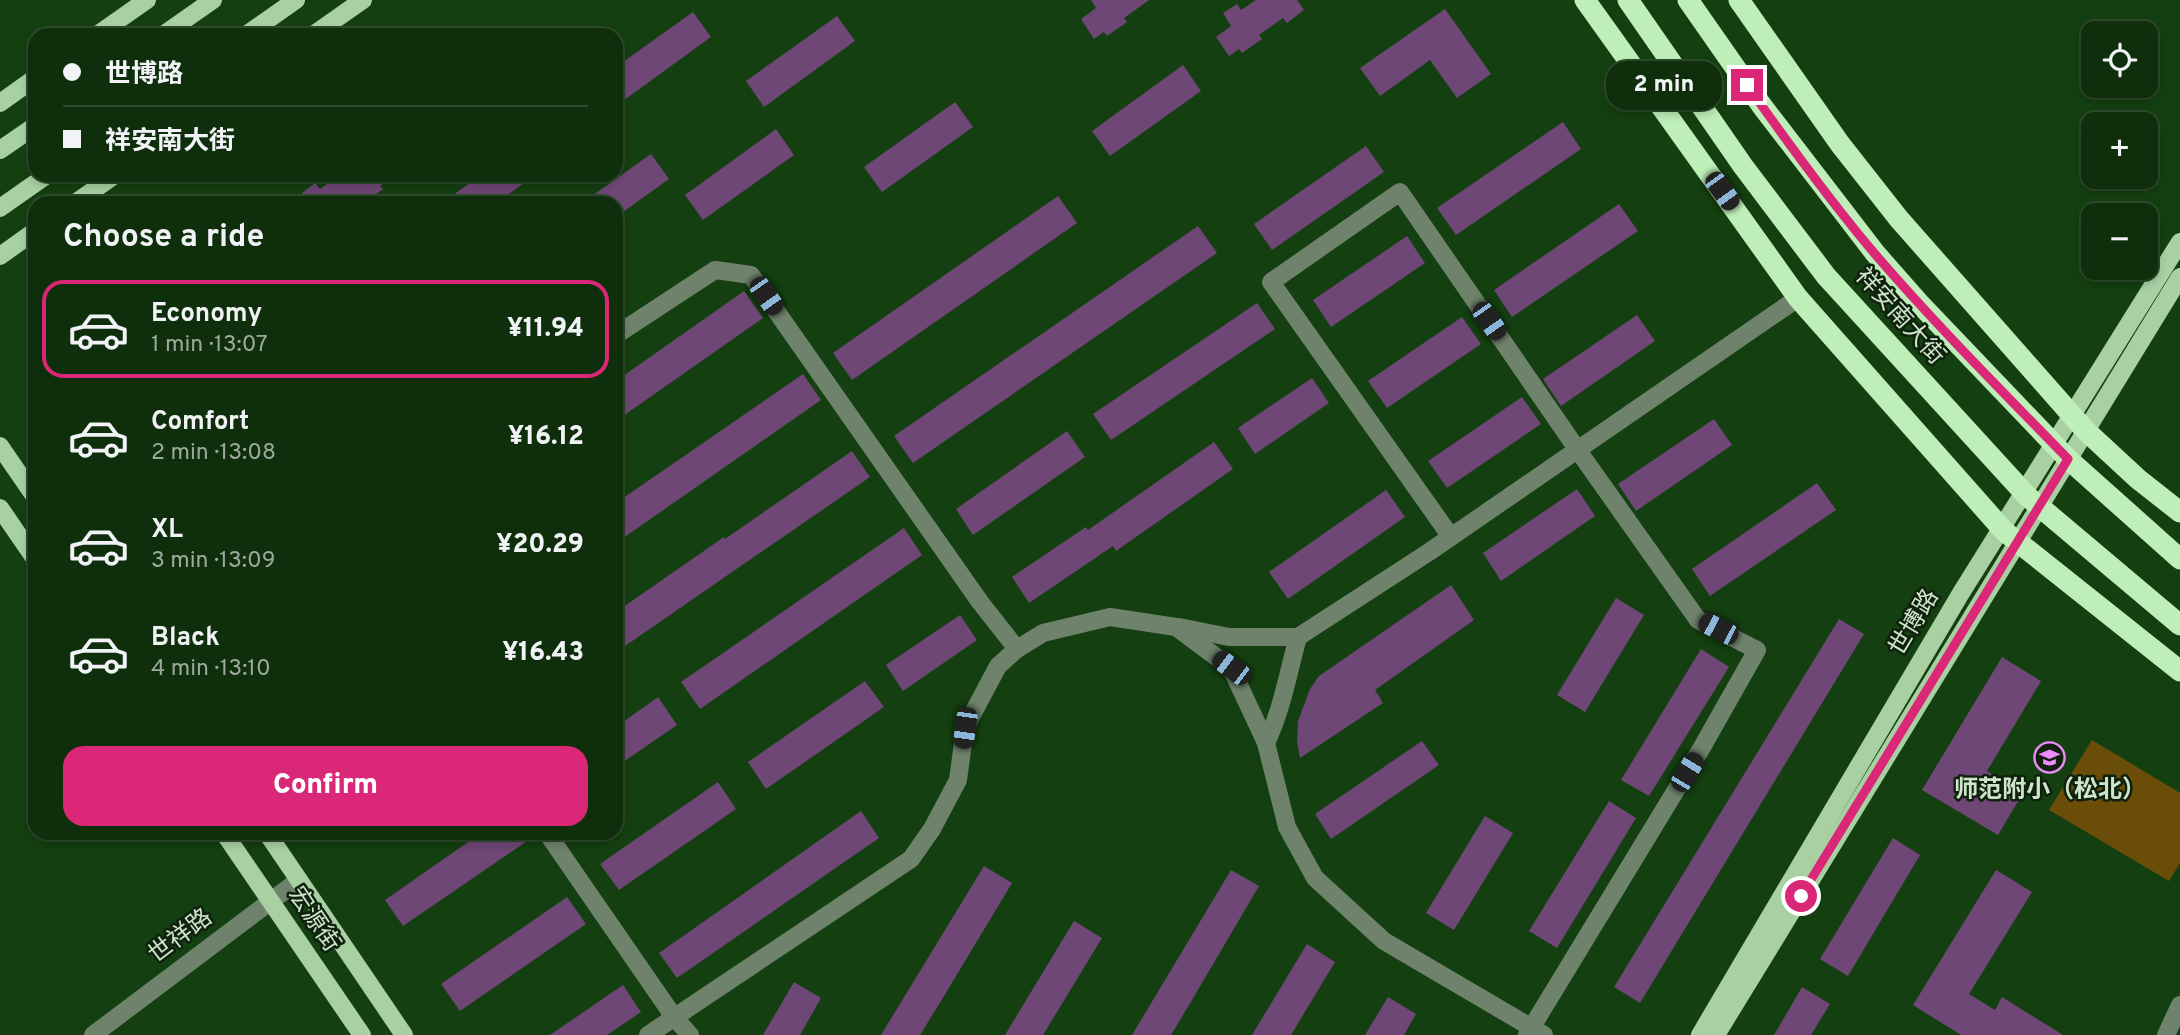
<!DOCTYPE html>
<meta charset="utf-8">
<style>
body{margin:0;font-family:Overpass,"Noto Sans SC",sans-serif;background:#1d3b1a;color:#f1f3f6;height:100vh;display:flex;flex-direction:column;font-size:26px;white-space:nowrap}
*{box-sizing:border-box;margin:0}
p{font-size:23px;color:#9ba99d}
.icon{flex:none;width:38px;height:38px;fill:none;stroke:currentColor;stroke-width:2;stroke-linecap:round;stroke-linejoin:round}
.map{position:relative;flex:1;overflow:hidden}
.details{position:absolute;left:28px;top:196px;width:595px;height:644px;display:flex;flex-direction:column;background:#0f2f0c;border-radius:21px;box-shadow:0 4px 10px #0003,0 0 0 2px #2f4a2d}
.details>*{flex:none}
.guide{position:absolute;left:28px;top:28px;width:595px;height:154px;border-radius:21px;box-shadow:0 4px 10px #0003,0 0 0 2px #2f4a2d;display:grid;align-content:center;height:154px;padding:0 35px;background:#0f2f0c}
.tools{position:absolute;left:2081px;top:21px;display:grid;gap:14px}
.tools a{display:grid;place-items:center;width:77px;height:77px;border-radius:14px;background:#0f2f0c;box-shadow:0 4px 10px #0003,0 0 0 2px #2f4a2d;font-size:35px}
.end{position:absolute;width:32px;height:32px;margin:-16px;border:9px solid #db2777;background:#fff;box-shadow:0 0 0 4px #fff}
.from{border-radius:50%}
.bubble{position:absolute;height:49px;border-radius:21px;background:#0f2f0c;box-shadow:0 4px 10px #0003,0 0 0 2px #2f4a2d;font-size:23px;font-weight:800;line-height:49px;text-align:center}
.car{position:absolute;width:21px;height:42px;margin:-21px -10px;border-radius:9px;box-shadow:0 0 5px 2px #0007;background:linear-gradient(#222 24%,#8ab4d8 0 40%,#222 0 76%,#8ab4d8 0 86%,#222 0)}
.guide b{display:flex;align-items:center;gap:24px;height:66px;font-size:26px}
.guide b+b{border-top:2px solid #2f4a2d}
.guide i{width:18px;height:18px;background:#f1f3f6}
ul{padding:0;list-style:none}
li{display:flex;align-items:center;gap:21px;height:98px;margin:0 14px 10px;padding:0 21px;border:4px solid transparent;border-radius:21px}
li div{flex:1}
li b{display:block;font-size:26px}
li em{font-style:normal;font-weight:800}
li.active{border-color:#db2777}
li>.icon{width:63px;height:63px;stroke-width:1.5}
h2{padding:0 35px;font-size:32px;line-height:84px}
.button{display:flex;gap:14px;margin-top:auto;padding:14px 35px}
.button a{flex:1;height:80px;border-radius:21px;background:#db2777;color:#fff;font-size:28px;font-weight:800;line-height:80px;text-align:center}
.map>svg:first-child{display:block}
.grass{fill:#6a4d09}
.building{fill:#6f4776}
.lines{fill:none;stroke-linecap:round;stroke-linejoin:round}
.minor{stroke:#6f826c;stroke-width:18}
.major{stroke:#a8d0a3;stroke-width:18}
.highway{stroke:#beefb8;stroke-width:21}
.route{stroke:#db2777;stroke-width:9}
.labels{text-anchor:middle;dominant-baseline:central;stroke-width:5;stroke-linejoin:round;paint-order:stroke}
.street-label{font-size:24px;fill:#cde5ca;stroke:#0f210d}
.poi-label{font-size:24px;font-weight:bold;fill:#cde5ca;stroke:#0f210d}
</style>
<div class="map">
<svg width="2180" height="1035" viewBox="0 0 2180 1035">
<rect width="100%" height="100%" fill="#143f10"/>
<!-- grass -->
<path class="grass" d="M2092,740L2180,793V863L2169,881L2049,810Z"/>
<!-- building -->
<g class="building">
<path d="M1091,0H1149L1124,18L1127,22L1107,36L1104,32L1094,39L1081,19L1096,8Z"/>
<path d="M1256,0H1297L1304,10L1287,23L1283,18L1259,35L1262,39L1242,53L1239,49L1229,56L1216,37L1231,26L1223,13L1237,4L1241,10Z"/>
<path d="M1445,9L1491,74L1457,98L1430,60L1380,96L1360,68Z"/>
<path d="M693,12L711,37L616,106V67Z"/>
<path d="M837,16L855,41L764,107L746,81Z"/>
<path d="M1183,65L1201,91L1110,156L1092,131Z"/>
<path d="M955,102L973,127L882,192L864,167Z"/>
<path d="M1563,122L1581,149L1456,235L1437,208Z"/>
<path d="M776,129L794,155L703,220L685,195Z"/>
<path d="M1366,146L1384,172L1272,250L1254,224Z"/>
<path d="M651,154L669,179L616,217V203H582Z"/>
<path d="M340,175H396L380,186L383,189L365,202L362,197L353,203H300L306,199L302,193L315,183L320,189Z"/>
<path d="M481,175H535L496,203H442Z"/>
<path d="M1058,196L1077,223L852,380L833,353Z"/>
<path d="M1619,204L1638,231L1512,317L1494,290Z"/>
<path d="M1198,226L1217,253L913,463L894,436Z"/>
<path d="M1407,236L1425,263L1331,327L1313,300Z"/>
<path d="M744,291L763,318L616,421V381Z"/>
<path d="M1257,303L1275,329L1111,440L1093,414Z"/>
<path d="M1637,315L1655,341L1561,406L1543,379Z"/>
<path d="M1462,317L1481,344L1387,408L1368,381Z"/>
<path d="M803,374L821,400L616,543V503Z"/>
<path d="M1312,378L1329,403L1255,454L1238,428Z"/>
<path d="M1522,397L1541,424L1447,488L1428,461Z"/>
<path d="M1714,419L1732,445L1636,511L1618,484Z"/>
<path d="M1067,431L1085,457L973,535L956,509Z"/>
<path d="M1214,442L1233,469L1116,551L1113,546L1029,603L1012,577L1086,527L1088,530Z"/>
<path d="M852,451L870,477L625,646L616,632V612L724,537L725,539Z"/>
<path d="M1817,483L1836,510L1710,596L1692,569Z"/>
<path d="M1577,489L1595,516L1501,581L1483,553Z"/>
<path d="M1386,490L1405,517L1288,599L1269,572Z"/>
<path d="M904,528L922,555L700,709L681,682Z"/>
<path d="M1451,585L1474,620L1375,690L1383,703L1300,758L1297,742L1298,721L1310,689L1319,676Z"/>
<path d="M1616,598L1644,615L1585,712L1557,695Z"/>
<path d="M960,615L977,640L903,691L886,665Z"/>
<path d="M1839,619L1864,634L1640,1003L1614,987Z"/>
<path d="M1701,649L1729,667L1649,796L1621,780Z"/>
<path d="M2002,657L2041,681L1987,771L2023,793L1998,835L1922,790Z"/>
<path d="M865,681L884,707L766,789L748,762Z"/>
<path d="M658,697L677,725L616,767V727Z"/>
<path d="M1422,741L1439,765L1331,839L1315,814Z"/>
<path d="M718,782L736,809L619,890L600,864Z"/>
<path d="M1609,801L1636,818L1557,948L1529,931Z"/>
<path d="M861,811L879,838L677,978L659,953Z"/>
<path d="M1485,816L1513,833L1454,930L1426,913Z"/>
<path d="M481,833H536V835L403,926L385,900Z"/>
<path d="M1893,838L1920,855L1848,976L1820,959Z"/>
<path d="M984,866L1012,883L941,1001L920,1035H881Z"/>
<path d="M1231,870L1259,886L1192,1000L1171,1035H1132Z"/>
<path d="M1996,870L2032,892L1969,994L1995,1010L2002,997L2063,1035H1961L1913,1005Z"/>
<path d="M567,897L586,924L460,1011L441,984Z"/>
<path d="M1074,921L1102,938L1043,1035H1005Z"/>
<path d="M1307,944L1335,962L1291,1035H1252Z"/>
<path d="M794,982L821,998L800,1035H763Z"/>
<path d="M623,985L641,1012L607,1035H550Z"/>
<path d="M1802,987L1830,1004L1811,1035H1774Z"/>
<path d="M1388,997L1416,1014L1404,1035H1365Z"/>
</g>
<g class="lines">
<!-- minor -->
<g class="minor">
<path d="M616,335L715,270L751,275L980,602L1017,649"/>
<path d="M1451,537L1271,282L1400,192L1577,449L1698,620L1757,650L1701,749L1527,1035"/>
<path d="M1179,627L1229,637H1298L1429,552L1798,298"/>
<path d="M1266,743C1282,710 1288,673 1298,637"/>
<path d="M547,833L674,1017L690,1035"/>
<path d="M93,1035L299,880"/>
<path d="M648,1035L911,859L932,829L958,780L965,728L998,666L1017,649L1043,633L1110,617L1176,627L1231,668L1266,743L1287,827L1315,878L1384,941L1544,1035"/>
<path d="M2166,1035L2180,1005"/>
</g>
<!-- major -->
<g class="major">
<path d="M97,35L147,0"/>
<path d="M163,35L213,0"/>
<path d="M246,35L296,0"/>
<path d="M313,35L363,0"/>
<path d="M0,103L35,78"/>
<path d="M0,150L35,126"/>
<path d="M75,203L115,175"/>
<path d="M0,208L47,175"/>
<path d="M0,256L35,231"/>
<path d="M0,446L35,497"/>
<path d="M0,508L35,559"/>
<path d="M224,833L362,1035"/>
<path d="M267,833L404,1035"/>
<path d="M1700,1035L1961,593L2180,242"/>
<path d="M1716,1035L2180,277"/>
</g>
<!-- highway -->
<g class="highway">
<path d="M1585,0L1798,298L2004,531L2180,671"/>
<path d="M1628,0L1743,166L1826,276L2027,496L2180,625"/>
<path d="M1688,0L1762,106L1875,253L1919,303L2068,459L2180,559"/>
<path d="M1739,0L1840,144L1899,219L2085,430L2138,479L2180,512"/>
</g>
</g>
<g class="lines">
<!-- route -->
<path class="route" d="M1747,85C1788,143 1830,201 1875,254C1936,325 2003,392 2068,459L1801,896"/>
</g>
<!-- icons -->
<defs>
<symbol id="school-ring" viewBox="-11 -11 22 22"><circle r="9.5" fill="#0f210d" stroke="#ec8cfb" stroke-width="1.5"/><path d="M0-5L7-2L0 1L-7-2ZM-4 1L0 2.5L4 1V4Q0 6-4 4Z" fill="#ec8cfb"/></symbol>
</defs>
<g fill-rule="evenodd">
<use href="#school-ring" x="2032" y="740" width="35" height="35"/>
</g>
<g class="labels">
<!-- street labels -->
<g class="street-label">
<text transform="translate(1899 317) rotate(48)">祥安南大街</text>
<text transform="translate(1915 623) rotate(-59)">世博路</text>
<text transform="translate(313 920) rotate(56)">宏源街</text>
<text transform="translate(181 937) rotate(-37)">世祥路</text>
</g>
<!-- poi labels -->
<g class="poi-label">
<text x="2050" y="791">师范附小（松北）</text>
</g>
</g>
</svg>
<div class="tools">
<a><svg class="icon" aria-label="locate" viewBox="0 0 24 24"><circle cx="12" cy="12" r="6"/><path d="M12 2v4M12 18v4M2 12h4M18 12h4"/></svg></a>
<a>+</a>
<a>−</a>
</div>
<i class="end from" style="left:1801px;top:896px"></i>
<i class="end" style="left:1747px;top:85px"></i>
<div class="bubble" style="left:1606px;top:61px;width:116px">2 min</div>
<i class="car" style="left:1722px;top:191px;rotate:144deg"></i>
<i class="car" style="left:766px;top:296px;rotate:145deg"></i>
<i class="car" style="left:1489px;top:321px;rotate:145deg"></i>
<i class="car" style="left:1718px;top:629px;rotate:297deg"></i>
<i class="car" style="left:1231px;top:668px;rotate:307deg"></i>
<i class="car" style="left:965px;top:728px;rotate:188deg"></i>
<i class="car" style="left:1687px;top:772px;rotate:31deg"></i>
<div class="guide">
<b><i class="from"></i>世博路</b>
<b><i></i>祥安南大街</b>
</div>
<section class="details">
<h2>Choose a ride</h2>
<ul>
<li class="active"><svg class="icon" aria-label="car" viewBox="0 0 24 24"><path d="M5 17H2v-5l4-1 3-4h7l3 4 3 1v5h-3M9 17h6M6 11h13"/><circle cx="7" cy="17" r="2"/><circle cx="17" cy="17" r="2"/></svg><div><b>Economy</b><p>1 min · 13:07</p></div><em>¥11.94</em></li>
<li><svg class="icon" aria-label="car" viewBox="0 0 24 24"><path d="M5 17H2v-5l4-1 3-4h7l3 4 3 1v5h-3M9 17h6M6 11h13"/><circle cx="7" cy="17" r="2"/><circle cx="17" cy="17" r="2"/></svg><div><b>Comfort</b><p>2 min · 13:08</p></div><em>¥16.12</em></li>
<li><svg class="icon" aria-label="car" viewBox="0 0 24 24"><path d="M5 17H2v-5l4-1 3-4h7l3 4 3 1v5h-3M9 17h6M6 11h13"/><circle cx="7" cy="17" r="2"/><circle cx="17" cy="17" r="2"/></svg><div><b>XL</b><p>3 min · 13:09</p></div><em>¥20.29</em></li>
<li><svg class="icon" aria-label="car" viewBox="0 0 24 24"><path d="M5 17H2v-5l4-1 3-4h7l3 4 3 1v5h-3M9 17h6M6 11h13"/><circle cx="7" cy="17" r="2"/><circle cx="17" cy="17" r="2"/></svg><div><b>Black</b><p>4 min · 13:10</p></div><em>¥16.43</em></li>
</ul>
<div class="button"><a>Confirm</a></div>
</section>
</div>
